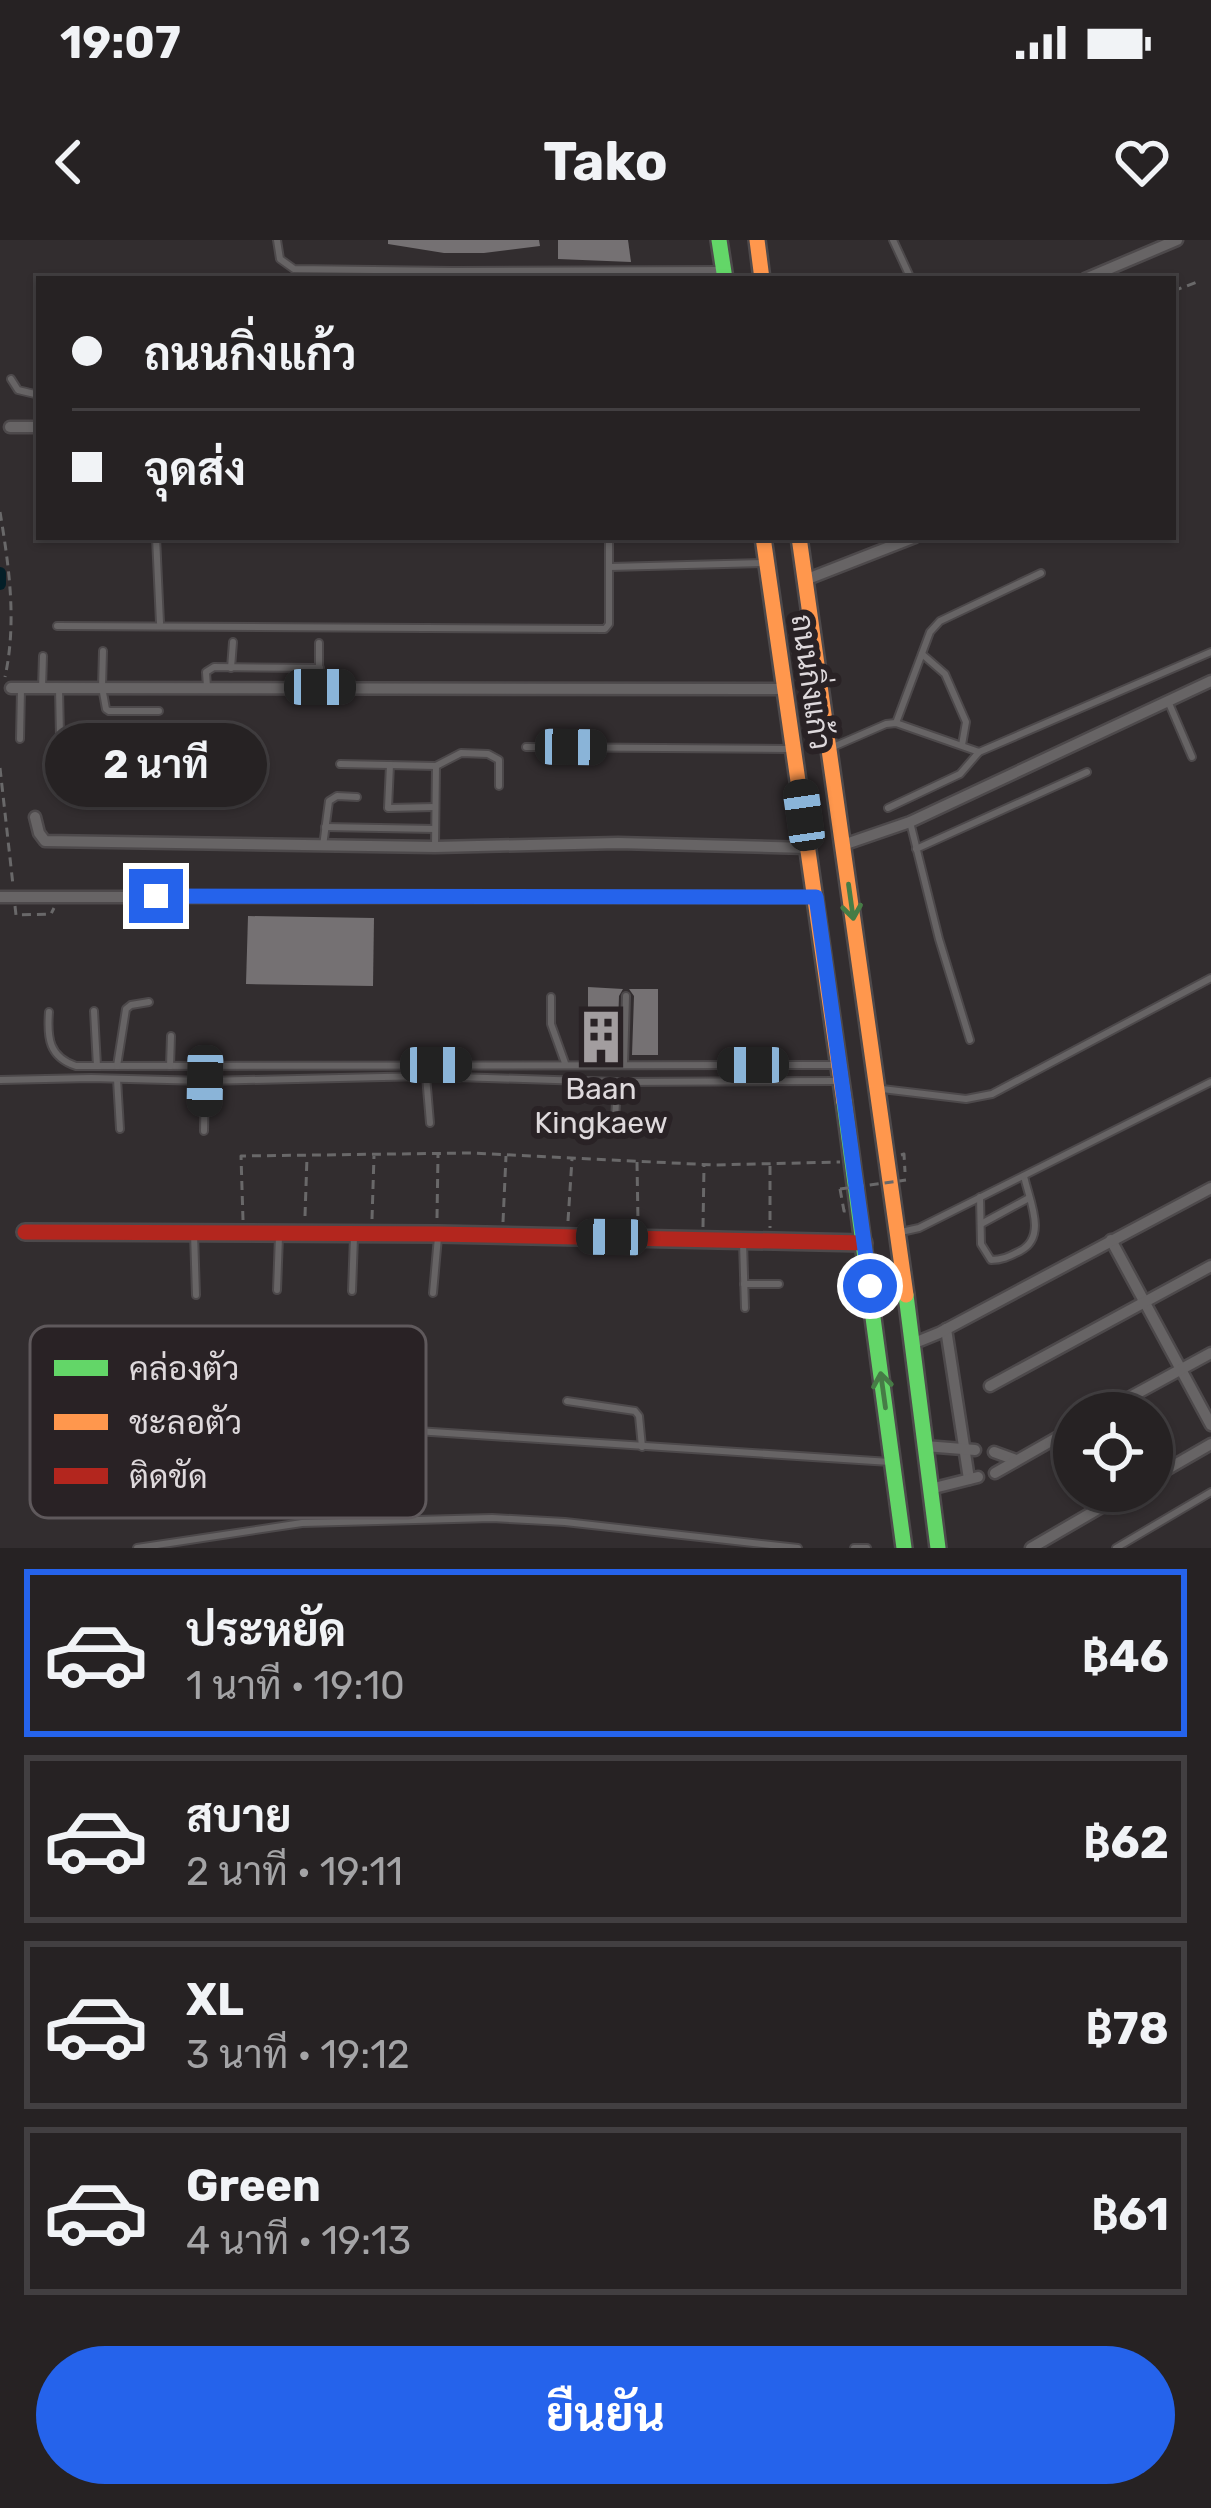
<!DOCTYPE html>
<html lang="th">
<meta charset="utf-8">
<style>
body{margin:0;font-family:Rubik,Sarabun,sans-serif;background:#2e2a2b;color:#f1f3f6;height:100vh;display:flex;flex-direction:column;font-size:45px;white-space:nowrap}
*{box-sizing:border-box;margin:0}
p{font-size:39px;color:#a4a4a6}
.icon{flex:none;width:66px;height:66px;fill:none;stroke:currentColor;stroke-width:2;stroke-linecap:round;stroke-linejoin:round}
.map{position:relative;height:1308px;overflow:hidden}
.drawer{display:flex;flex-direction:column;background:#262223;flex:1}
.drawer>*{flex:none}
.banner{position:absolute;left:36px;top:36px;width:1140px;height:264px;border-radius:0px;box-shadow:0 3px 9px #0004,0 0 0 3px #423f41;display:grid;align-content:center;height:264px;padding:0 36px;background:#262223}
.buttons{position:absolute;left:1053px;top:1152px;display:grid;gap:24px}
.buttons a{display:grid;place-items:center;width:120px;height:120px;border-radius:50%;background:#262223;box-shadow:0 3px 9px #0004,0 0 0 3px #423f41;font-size:60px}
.end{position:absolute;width:54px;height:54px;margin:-27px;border:15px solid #2563eb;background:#fff;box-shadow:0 0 0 6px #fff}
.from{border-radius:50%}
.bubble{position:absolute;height:84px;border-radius:42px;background:#262223;box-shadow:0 3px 9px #0004,0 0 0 3px #423f41;font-size:39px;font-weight:700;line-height:84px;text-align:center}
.car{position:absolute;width:36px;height:72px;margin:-36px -18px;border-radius:15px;box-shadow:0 0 9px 3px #0007;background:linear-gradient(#222 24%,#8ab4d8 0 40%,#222 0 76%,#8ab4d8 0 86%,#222 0)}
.banner b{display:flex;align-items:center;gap:42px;height:114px;font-size:45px}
.banner b+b{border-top:3px solid #423f41}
.banner i{width:30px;height:30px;background:#f1f3f6}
ul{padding:21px 0 0;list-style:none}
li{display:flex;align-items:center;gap:36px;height:168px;margin:0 24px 18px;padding:0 12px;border:6px solid #423f41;border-radius:0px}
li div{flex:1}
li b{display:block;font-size:45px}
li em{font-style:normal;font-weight:700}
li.active{border-color:#2563eb}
li>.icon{width:108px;height:108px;stroke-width:1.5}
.primary-button{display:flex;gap:24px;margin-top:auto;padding:24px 36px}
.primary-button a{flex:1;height:138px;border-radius:72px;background:#2563eb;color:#fff;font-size:48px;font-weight:700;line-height:138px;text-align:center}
.status{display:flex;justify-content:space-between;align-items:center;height:84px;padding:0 60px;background:#262223;direction:ltr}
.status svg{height:33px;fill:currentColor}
header{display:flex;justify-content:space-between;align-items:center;height:156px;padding:0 36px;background:#262223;font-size:54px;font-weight:700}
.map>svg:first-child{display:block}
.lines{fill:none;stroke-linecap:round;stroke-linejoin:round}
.canal{stroke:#041f28;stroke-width:12}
.building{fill:#757173}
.lane-casing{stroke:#4d494b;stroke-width:10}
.street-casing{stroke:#4d494b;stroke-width:15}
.fast-casing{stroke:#4d494b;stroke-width:20}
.slow-casing{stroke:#4d494b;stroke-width:20}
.jam-casing{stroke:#4d494b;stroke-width:20}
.path{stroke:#696869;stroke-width:3;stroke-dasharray:9 6;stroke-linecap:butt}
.lane{stroke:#676465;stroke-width:6}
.street{stroke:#676465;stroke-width:10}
.fast{stroke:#63d668;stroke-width:15}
.slow{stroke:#ff974d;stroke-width:15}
.jam{stroke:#b3261e;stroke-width:15}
.path-bridge{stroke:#696869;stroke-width:3;stroke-dasharray:9 6;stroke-linecap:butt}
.oneway{stroke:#467c46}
.route{stroke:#2563eb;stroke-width:15}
.labels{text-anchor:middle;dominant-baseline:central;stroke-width:12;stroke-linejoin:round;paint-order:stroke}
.street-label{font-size:30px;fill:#ded9dc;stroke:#292225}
.poi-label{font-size:30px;fill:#ded9dc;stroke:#292225}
.key{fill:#292225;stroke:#5f595c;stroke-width:3}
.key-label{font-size:33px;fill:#ded9dc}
</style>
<div class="status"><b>19:07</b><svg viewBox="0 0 49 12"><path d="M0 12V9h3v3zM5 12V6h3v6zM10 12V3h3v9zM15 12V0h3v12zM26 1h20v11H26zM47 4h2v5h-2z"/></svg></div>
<header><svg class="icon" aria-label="back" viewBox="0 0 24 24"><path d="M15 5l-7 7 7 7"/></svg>Tako<svg class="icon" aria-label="heart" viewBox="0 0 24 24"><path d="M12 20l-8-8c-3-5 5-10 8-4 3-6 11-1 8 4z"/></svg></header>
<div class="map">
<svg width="1211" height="1308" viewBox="0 0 1211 1308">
<rect width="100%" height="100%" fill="#322d2f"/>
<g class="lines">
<!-- canal -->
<path class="canal" d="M0,333V344"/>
</g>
<!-- building -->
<g class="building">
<path d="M388,0H539L540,6L484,13H444L388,4Z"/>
<path d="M558,0H628L631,22L558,19Z"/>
<path d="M248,676L374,678L373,746L246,744Z"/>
<path d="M588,747L623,749L619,756L617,813H588Z"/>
<path d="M629,749H658V815H632L634,756Z"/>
</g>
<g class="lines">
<defs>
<g id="lane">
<path d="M277,0L280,19L294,29L453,31L720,30"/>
<path d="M893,0L911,39"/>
<path d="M11,139L18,150L39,155"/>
<path d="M156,297L160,383"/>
<path d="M610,327L763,323"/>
<path d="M57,386L605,389L609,384V297"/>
<path d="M103,411L102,447L106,469L109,471H159"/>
<path d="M922,414L945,434L966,482L962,505"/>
<path d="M231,428L233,402"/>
<path d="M207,447L206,432L214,427L320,428"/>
<path d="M319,447V403"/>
<path d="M42,448L43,416"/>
<path d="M59,448L60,497"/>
<path d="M1168,461L1192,517"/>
<path d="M896,483L930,392L940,381L1041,333"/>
<path d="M20,499L21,449"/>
<path d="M526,507L790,509"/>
<path d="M833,507L886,484L896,483L979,512L1211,412"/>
<path d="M340,524L436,526L461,513L488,514L499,520V546"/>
<path d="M390,525L388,568L435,567"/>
<path d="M888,568L960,534L979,512"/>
<path d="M910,582L939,699L970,800"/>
<path d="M325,587L435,589"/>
<path d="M323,606L329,561L337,556L357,557"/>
<path d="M435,606L436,526"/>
<path d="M916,609L1087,532"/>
<path d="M551,757V784L565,823"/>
<path d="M94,771L97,826"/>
<path d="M49,772C47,798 49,817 76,826L836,825"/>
<path d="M624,825L626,756"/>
<path d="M117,826L126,769L131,765L149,762"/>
<path d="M170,826L171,796"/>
<path d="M426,836L430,883"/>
<path d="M117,839L120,889"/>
<path d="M0,840L91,838L205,841L426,836L617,842L838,841"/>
<path d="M882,849L966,859L992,854L1211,738"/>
<path d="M615,881L617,842"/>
<path d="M204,891L205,841"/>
<path d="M980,957L981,1004L991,1020C1003,1020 1010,1016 1020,1011C1048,997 1029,960 1024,936"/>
<path d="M981,984L1029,958"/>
<path d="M901,992L919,988L1211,842"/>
<path d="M194,993L196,1055"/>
<path d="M743,1002L745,1068"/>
<path d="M744,1044H779"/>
<path d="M277,1050L279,996"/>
<path d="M352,1051L354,997"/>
<path d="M433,1053L438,997"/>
<path d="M385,1144L386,1189"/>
<path d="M142,1158L148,1214"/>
<path d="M567,1161L635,1171L639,1176L642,1207"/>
<path d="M43,1227L267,1197L386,1189L890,1222"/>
<path d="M137,1308L302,1283L492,1278L565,1282L798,1308"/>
<path d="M854,1308H867"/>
<path d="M1116,1308L1211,1252"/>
</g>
<g id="street">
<path d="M1085,39L1177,0"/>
<path d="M10,187H39"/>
<path d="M805,340L915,297"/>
<path d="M11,448L785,449"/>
<path d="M35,577L39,593L45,601L435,607L618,603L808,608"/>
<path d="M843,605L910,582L1211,441"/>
<path d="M0,657H816"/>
<path d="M1111,1000L1211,1185"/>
<path d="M946,1089L969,1239"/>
<path d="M912,1104L939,1093L1211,948"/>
<path d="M990,1146L1211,1026"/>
<path d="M1101,1173L1211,1113"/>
<path d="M925,1206L975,1210"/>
<path d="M994,1212L1016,1220"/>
<path d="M995,1233L1074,1188"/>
<path d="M1152,1238L1211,1204"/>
<path d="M930,1249L978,1237"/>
<path d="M1031,1308L1129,1251"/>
</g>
<g id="fast">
<path d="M719,0L725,39"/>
<path d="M844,862L904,1308"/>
<path d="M906,1055L938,1308"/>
</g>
<g id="slow">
<path d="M757,0L762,39"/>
<path d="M763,297L844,862"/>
<path d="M799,297L906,1055"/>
</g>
<path id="jam" d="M25,992L438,994L864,1003"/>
</defs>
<!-- lane casing -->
<use href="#lane" class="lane-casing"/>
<!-- street casing -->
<use href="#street" class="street-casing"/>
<!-- fast casing -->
<use href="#fast" class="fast-casing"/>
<!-- slow casing -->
<use href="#slow" class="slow-casing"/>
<!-- jam casing -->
<use href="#jam" class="jam-casing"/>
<!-- path -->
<g class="path">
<path d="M1173,51L1200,41"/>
<path d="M0,272C9,326 17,382 5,437"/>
<path d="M0,528L13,645"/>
<path d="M15,666L16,675L51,674L54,668"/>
<path d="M901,915L904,914L905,932"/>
<path d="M637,922L638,982"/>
<path d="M770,926V988"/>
<path d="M840,949L844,971H846"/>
<path d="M305,976L307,917"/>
<path d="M437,978L438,915"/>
<path d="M372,979L374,916"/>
<path d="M243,980L241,916L471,913L714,925L840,922"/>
<path d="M568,981L572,919"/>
<path d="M503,982L506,916"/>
<path d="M703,987L704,926"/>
</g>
<!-- lane -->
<use href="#lane" class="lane"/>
<!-- street -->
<use href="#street" class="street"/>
<!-- fast -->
<use href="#fast" class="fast"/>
<!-- slow -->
<use href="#slow" class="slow"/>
<!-- jam -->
<use href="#jam" class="jam"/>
<!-- path-bridge -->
<path class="path-bridge" d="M840,949L906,940"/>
</g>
<!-- one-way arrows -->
<defs><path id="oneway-shaft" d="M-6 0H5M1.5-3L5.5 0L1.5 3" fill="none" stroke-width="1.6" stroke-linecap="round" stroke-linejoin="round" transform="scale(3)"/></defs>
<g class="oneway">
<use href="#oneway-shaft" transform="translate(851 662) rotate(82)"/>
<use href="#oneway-shaft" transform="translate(883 1150) rotate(-98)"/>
</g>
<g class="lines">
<!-- route -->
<path class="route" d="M156,656L816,657L870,1046"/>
</g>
<!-- icons -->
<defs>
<symbol id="building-bare" viewBox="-9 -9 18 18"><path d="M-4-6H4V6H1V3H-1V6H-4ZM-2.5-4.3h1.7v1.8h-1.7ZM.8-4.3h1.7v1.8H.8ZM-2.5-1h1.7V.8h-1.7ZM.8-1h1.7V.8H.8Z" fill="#a29d9f" stroke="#292225" stroke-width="2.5" paint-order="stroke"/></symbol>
</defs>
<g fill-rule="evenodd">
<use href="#building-bare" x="563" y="759" width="76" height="76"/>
</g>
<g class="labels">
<!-- street labels -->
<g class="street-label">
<text transform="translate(811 442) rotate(82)">ถนนกิ่งแก้ว</text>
</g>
<!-- poi labels -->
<g class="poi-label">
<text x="601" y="849">Baan<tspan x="601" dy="34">Kingkaew</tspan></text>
</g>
</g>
<!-- legend -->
<rect x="30" y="1086" width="396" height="192" rx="18" class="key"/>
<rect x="54" y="1120" width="54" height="16" fill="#63d668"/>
<rect x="54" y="1174" width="54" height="16" fill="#ff974d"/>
<rect x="54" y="1228" width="54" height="16" fill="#b3261e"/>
<g class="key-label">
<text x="129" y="1140">คล่องตัว</text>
<text x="129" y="1194">ชะลอตัว</text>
<text x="129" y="1248">ติดขัด</text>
</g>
</svg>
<div class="buttons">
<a><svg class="icon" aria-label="locate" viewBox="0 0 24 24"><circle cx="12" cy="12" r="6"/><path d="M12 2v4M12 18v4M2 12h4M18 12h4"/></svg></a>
</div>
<i class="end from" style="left:870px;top:1046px"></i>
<i class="end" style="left:156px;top:656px"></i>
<div class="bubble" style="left:45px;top:483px;width:222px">2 นาที</div>
<i class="car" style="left:320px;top:447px;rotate:90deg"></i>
<i class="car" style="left:571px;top:507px;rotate:91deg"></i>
<i class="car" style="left:804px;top:575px;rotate:352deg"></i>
<i class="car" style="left:436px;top:825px;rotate:90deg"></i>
<i class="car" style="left:753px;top:825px;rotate:270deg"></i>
<i class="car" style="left:205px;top:841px;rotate:181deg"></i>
<i class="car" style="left:612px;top:997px;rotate:271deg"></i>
<div class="banner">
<b><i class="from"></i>ถนนกิ่งแก้ว</b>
<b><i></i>จุดส่ง</b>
</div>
</div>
<section class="drawer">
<ul>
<li class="active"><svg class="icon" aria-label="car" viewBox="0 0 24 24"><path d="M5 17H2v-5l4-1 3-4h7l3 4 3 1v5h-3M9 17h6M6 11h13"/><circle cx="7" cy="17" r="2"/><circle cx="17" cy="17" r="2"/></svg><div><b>ประหยัด</b><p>1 นาที · 19:10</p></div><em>฿46</em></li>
<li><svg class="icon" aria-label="car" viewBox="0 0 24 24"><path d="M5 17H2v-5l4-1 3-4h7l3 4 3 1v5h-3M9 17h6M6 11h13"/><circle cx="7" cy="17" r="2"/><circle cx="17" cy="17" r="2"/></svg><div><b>สบาย</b><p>2 นาที · 19:11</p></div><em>฿62</em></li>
<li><svg class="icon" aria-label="car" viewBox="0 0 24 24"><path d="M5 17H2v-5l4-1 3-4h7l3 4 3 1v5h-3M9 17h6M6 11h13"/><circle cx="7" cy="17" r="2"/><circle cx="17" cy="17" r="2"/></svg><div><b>XL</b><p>3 นาที · 19:12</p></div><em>฿78</em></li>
<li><svg class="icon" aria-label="car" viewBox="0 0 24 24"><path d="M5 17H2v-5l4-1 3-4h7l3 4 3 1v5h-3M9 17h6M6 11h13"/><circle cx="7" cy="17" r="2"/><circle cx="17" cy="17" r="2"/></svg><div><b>Green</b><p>4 นาที · 19:13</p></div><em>฿61</em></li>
</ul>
<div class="primary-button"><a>ยืนยัน</a></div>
</section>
